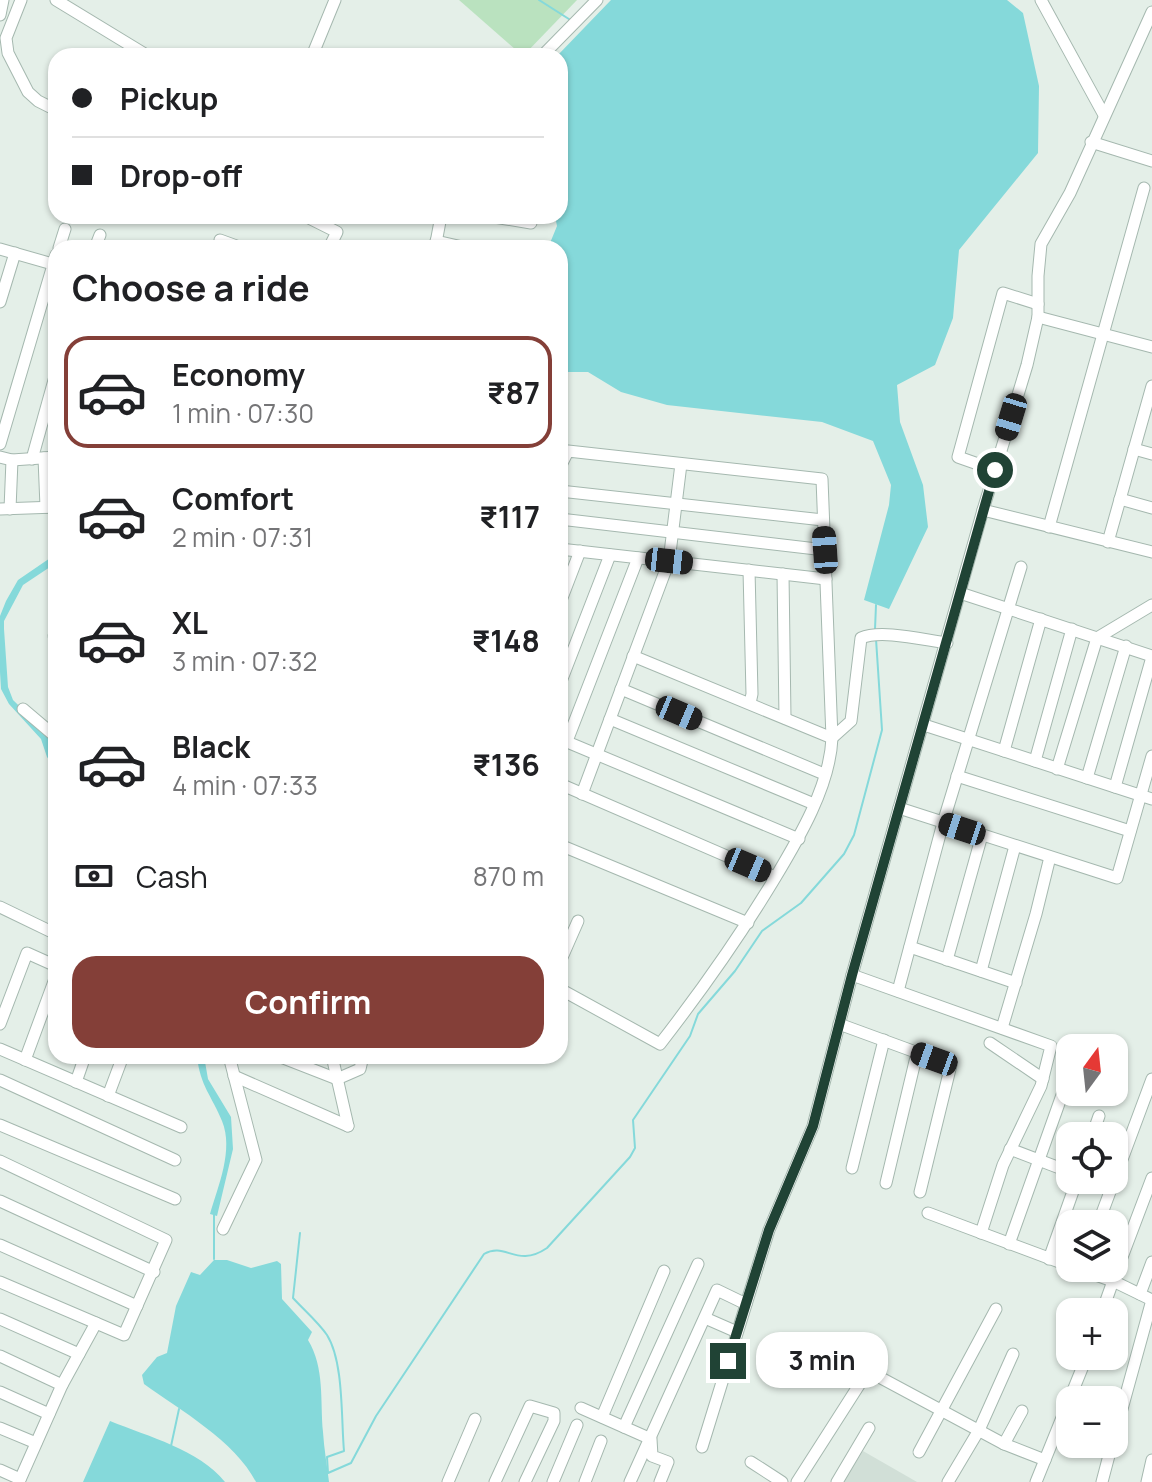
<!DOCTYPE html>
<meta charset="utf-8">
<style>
body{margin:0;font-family:Manrope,sans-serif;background:#f6f6f6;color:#202124;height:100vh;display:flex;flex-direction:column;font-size:30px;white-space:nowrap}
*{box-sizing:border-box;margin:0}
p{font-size:26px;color:#757577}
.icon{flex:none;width:44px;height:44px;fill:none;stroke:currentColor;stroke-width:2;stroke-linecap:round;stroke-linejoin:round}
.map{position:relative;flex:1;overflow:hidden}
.panel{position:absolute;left:48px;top:240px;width:520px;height:824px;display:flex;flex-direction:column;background:#fff;border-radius:24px;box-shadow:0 2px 6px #0004}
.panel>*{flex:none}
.top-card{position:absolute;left:48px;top:48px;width:520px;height:176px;border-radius:24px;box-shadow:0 2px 6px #0004;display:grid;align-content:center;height:176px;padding:0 24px;background:#fff}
.needle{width:52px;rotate:15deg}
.tools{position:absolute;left:1056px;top:1034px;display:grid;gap:16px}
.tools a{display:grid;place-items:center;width:72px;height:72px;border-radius:16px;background:#fff;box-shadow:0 2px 6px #0004;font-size:40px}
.end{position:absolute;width:36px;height:36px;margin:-18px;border:10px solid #204335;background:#fff;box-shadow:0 0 0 4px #fff}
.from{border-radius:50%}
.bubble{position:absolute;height:56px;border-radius:24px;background:#fff;box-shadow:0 2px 6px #0004;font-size:26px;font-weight:700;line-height:56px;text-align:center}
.car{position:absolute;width:24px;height:48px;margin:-24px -12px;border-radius:10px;box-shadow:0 0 6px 2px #0007;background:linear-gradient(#222 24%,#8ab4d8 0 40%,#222 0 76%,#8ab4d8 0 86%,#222 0)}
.top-card b{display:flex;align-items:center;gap:28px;height:76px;font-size:30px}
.top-card b+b{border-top:2px solid #e0e0e0}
.top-card i{width:20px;height:20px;background:#202124}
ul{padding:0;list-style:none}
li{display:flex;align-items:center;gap:24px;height:112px;margin:0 16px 12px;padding:0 8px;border:4px solid transparent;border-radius:24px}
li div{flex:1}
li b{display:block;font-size:30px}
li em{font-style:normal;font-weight:700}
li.current{border-color:#843f38}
li>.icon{width:72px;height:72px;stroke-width:1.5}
h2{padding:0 24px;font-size:36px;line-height:96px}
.pay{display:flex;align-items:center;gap:20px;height:88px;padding:0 24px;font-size:30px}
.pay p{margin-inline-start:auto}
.primary-button{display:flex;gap:16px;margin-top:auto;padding:16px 24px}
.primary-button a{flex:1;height:92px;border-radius:24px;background:#843f38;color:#fff;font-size:32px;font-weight:700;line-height:92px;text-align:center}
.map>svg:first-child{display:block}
.built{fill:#d1dfd7}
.green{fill:#bae2bf}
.water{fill:#85d9da}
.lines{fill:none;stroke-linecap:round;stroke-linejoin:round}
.stream{stroke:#85d9da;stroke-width:2}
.minor-casing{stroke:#a5b8af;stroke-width:13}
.minor{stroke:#fff;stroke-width:11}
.route{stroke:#204335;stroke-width:10}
</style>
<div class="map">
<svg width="1152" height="1482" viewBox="0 0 1152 1482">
<rect width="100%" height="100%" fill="#e4efe8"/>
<!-- built -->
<path class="built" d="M863,1451L917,1482H843Z"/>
<!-- green -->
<path class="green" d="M459,0H577L523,56Z"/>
<!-- water -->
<g class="water">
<path d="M611,0H1007L1023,13L1039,86L1038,153L959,250L953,318L935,365L897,385L900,422L923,485L928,527L889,609L864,600L889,505L891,485L873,441L822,422L667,405L621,392L588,372H560V248H548L557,226L555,216H560V56H557Z"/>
<path d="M56,554V563L23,585L4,621V629L8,687L13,700L46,732L56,761V769L47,757L41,739L9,704L1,689L0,672V616L6,601L18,580Z"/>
<path d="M197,1056H204L208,1079L231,1117L233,1149L217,1216L210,1214C218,1186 234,1150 222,1121C212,1096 200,1086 197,1056Z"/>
<path d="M214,1260H227L251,1268L277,1261L281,1264L282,1299L312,1332L308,1340C325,1368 320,1401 323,1432C324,1449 327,1465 329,1482H256C235,1441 180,1410 144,1384L142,1375L157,1357L167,1353L176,1306L191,1272L200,1275Z"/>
<path d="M110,1421C149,1437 198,1449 225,1482H83Z"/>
</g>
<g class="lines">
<!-- stream -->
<g class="stream">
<path d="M539,0L572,21"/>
<path d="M875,629L876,605"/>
<path d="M300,1233L293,1298C304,1310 318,1322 327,1335C344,1362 341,1419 344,1451L327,1457L328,1473L351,1463L376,1416L484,1254C506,1241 516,1269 547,1248L630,1157L635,1148L633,1120L690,1036L698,1014L735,971L762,931L801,903L844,854L854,835L882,730L876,639"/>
<path d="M214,1259V1213"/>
<path d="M171,1446L179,1409"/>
</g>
<defs>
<g id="minor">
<path d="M21,0L6,38L8,53L28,92L38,101L56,110"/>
<path d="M56,0L148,56"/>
<path d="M1041,0L1104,115"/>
<path d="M0,15L3,0"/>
<path d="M312,56L335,0"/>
<path d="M542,56L597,0"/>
<path d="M1091,142L1152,161"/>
<path d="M305,216L337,232L329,248"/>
<path d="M488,216L531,223"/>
<path d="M220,240L242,248"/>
<path d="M436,241L467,248"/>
<path d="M59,248L65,229"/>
<path d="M95,248L100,235"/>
<path d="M435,248L441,216"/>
<path d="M0,249L56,265"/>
<path d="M0,302L15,253"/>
<path d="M1038,317L1152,347"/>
<path d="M0,444L56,255"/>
<path d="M1134,449L1152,454"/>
<path d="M0,457L12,460L56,457"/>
<path d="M44,458L46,507"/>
<path d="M32,459L56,373"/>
<path d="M560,467L568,451L822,479L832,738C830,786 799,838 775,878C740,936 702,990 660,1044L560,989"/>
<path d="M995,470L958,457L1003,293L1038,304"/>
<path d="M560,491L823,520"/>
<path d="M1120,499L1152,508"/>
<path d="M0,509L56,507"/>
<path d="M10,509L12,460"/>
<path d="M983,510L1152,552"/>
<path d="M560,519L825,550"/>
<path d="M1049,527L1144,188"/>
<path d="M1108,542L1152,386"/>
<path d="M560,549L826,579"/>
<path d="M749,570L752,694L750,703"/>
<path d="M783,574L785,718"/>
<path d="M960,593L1152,656"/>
<path d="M560,603L580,551"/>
<path d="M54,636L56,637"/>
<path d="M633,656L832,738L851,721L861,638C881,629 924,640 947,643"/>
<path d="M560,684L610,555"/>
<path d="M621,689L824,774"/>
<path d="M23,709L56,737"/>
<path d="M610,719L814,804"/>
<path d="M924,725L1152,799"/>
<path d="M560,739L799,839"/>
<path d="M567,741L638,558"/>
<path d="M1004,751L1041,619"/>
<path d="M1035,761L1072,629"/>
<path d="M1057,769L1097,638L1152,605"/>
<path d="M957,776L1130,831"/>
<path d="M1087,778L1126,646"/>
<path d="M560,784L775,877"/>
<path d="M1115,787L1152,657"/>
<path d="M582,794L669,561L681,464"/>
<path d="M899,808L1117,878L1152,756"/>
<path d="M560,845L748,923"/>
<path d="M0,907L56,934"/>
<path d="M910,947L1016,983"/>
<path d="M947,960L982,835"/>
<path d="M560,962L578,921"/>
<path d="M981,971L1015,846"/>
<path d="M852,975L1051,1046L1041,1086L1003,1165L981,1233"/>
<path d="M898,991L943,823L1021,567"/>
<path d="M0,1024L27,953L56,966"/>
<path d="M839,1024L951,1065L920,1192"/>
<path d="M1002,1028L1036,914L1050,857"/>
<path d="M990,1043L1043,1079"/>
<path d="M0,1049L181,1127"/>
<path d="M278,1056L337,1079L360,1069L363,1056"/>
<path d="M332,1056L348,1126"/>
<path d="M25,1060L56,976"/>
<path d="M234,1076L348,1126"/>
<path d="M0,1080L175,1160"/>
<path d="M76,1082L85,1056"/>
<path d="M108,1096L123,1056"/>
<path d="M0,1125L175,1199"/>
<path d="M1092,1136L1099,1116"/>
<path d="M1010,1149L1070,1172"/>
<path d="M0,1161L166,1240L124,1335L96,1323L62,1385L19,1482"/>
<path d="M852,1168L884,1040"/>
<path d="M886,1183L917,1053"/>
<path d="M0,1201L154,1272"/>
<path d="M928,1213L1070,1266"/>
<path d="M1098,1224L1152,1079"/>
<path d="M223,1229L256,1160L229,1056"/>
<path d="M1009,1244L1062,1095"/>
<path d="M0,1245L137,1306"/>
<path d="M1049,1259L1077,1180"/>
<path d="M1076,1268L1113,1281L1152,1178"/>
<path d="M0,1282L96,1323"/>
<path d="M1140,1294L1152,1262"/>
<path d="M1102,1312L1113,1281L1152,1300"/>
<path d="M705,1318L737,1332"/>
<path d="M0,1319L79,1354"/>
<path d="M815,1350L868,1371L1004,1444L1045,1460"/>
<path d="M0,1356L62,1385"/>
<path d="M0,1392L49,1414"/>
<path d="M581,1408L651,1439L652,1456L668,1462L660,1482"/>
<path d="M602,1417L664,1271"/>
<path d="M624,1427L698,1264"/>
<path d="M0,1428L36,1443"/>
<path d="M1114,1438L1152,1300"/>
<path d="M1004,1444L1022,1411"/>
<path d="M702,1447L769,1230L813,1126L852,975L983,510L1027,365L1038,317V276L1041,244L1070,193L1152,12"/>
<path d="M919,1452L996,1309"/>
<path d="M751,1462L782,1482"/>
<path d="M0,1470L20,1479"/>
<path d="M448,1482L475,1419"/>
<path d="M495,1482L530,1406L554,1413V1421L525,1482"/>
<path d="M553,1482L577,1425"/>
<path d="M585,1482L601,1441"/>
<path d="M630,1482L717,1290L746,1304"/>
<path d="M797,1482L868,1371"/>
<path d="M837,1482L869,1428"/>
<path d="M948,1482L979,1430L1013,1354"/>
<path d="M1036,1482L1087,1356"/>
<path d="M1102,1482L1112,1444"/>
<path d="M1147,1482L1152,1460"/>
</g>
</defs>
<!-- minor casing -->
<use href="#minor" class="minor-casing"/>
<!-- minor -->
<use href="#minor" class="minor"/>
</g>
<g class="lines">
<!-- route -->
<path class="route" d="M728,1361L769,1230L813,1126L852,975L995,470"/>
</g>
</svg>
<div class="tools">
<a><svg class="needle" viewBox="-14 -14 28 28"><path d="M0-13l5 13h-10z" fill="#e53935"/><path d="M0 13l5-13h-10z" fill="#757577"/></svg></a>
<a><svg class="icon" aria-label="locate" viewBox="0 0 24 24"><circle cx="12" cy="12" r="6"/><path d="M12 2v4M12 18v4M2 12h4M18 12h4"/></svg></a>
<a><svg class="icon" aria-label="layers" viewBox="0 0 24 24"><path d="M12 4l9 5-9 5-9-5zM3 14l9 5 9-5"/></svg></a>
<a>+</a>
<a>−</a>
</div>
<i class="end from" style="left:995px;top:470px"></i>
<i class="end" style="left:728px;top:1361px"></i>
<div class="bubble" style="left:756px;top:1332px;width:132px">3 min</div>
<i class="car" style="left:1011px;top:417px;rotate:197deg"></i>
<i class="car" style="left:825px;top:550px;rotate:356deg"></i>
<i class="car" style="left:669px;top:561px;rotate:96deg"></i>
<i class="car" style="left:679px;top:713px;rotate:113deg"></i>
<i class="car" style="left:962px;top:829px;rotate:288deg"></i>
<i class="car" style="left:748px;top:865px;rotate:113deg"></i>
<i class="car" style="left:934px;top:1059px;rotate:290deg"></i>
<div class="top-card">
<b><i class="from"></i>Pickup</b>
<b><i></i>Drop-off</b>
</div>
<section class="panel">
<h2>Choose a ride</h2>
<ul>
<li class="current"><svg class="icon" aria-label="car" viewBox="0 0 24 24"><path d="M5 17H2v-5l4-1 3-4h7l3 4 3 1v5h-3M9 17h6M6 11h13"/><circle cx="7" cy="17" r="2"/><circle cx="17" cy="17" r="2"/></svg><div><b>Economy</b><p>1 min · 07:30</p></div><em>₹87</em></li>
<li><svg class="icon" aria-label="car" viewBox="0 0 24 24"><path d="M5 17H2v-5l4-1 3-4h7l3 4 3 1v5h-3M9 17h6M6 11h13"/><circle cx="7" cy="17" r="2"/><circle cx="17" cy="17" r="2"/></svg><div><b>Comfort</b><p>2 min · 07:31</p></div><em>₹117</em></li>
<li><svg class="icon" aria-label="car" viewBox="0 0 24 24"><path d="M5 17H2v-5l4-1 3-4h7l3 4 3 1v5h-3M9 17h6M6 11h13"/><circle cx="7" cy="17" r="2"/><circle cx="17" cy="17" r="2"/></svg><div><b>XL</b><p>3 min · 07:32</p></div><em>₹148</em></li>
<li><svg class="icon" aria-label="car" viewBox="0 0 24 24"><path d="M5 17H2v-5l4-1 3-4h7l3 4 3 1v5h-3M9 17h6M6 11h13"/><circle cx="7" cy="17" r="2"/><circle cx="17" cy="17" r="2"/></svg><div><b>Black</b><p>4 min · 07:33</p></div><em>₹136</em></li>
</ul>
<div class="pay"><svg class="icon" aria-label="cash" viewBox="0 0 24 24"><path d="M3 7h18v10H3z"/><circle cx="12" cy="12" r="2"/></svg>Cash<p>870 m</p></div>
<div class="primary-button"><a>Confirm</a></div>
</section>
</div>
